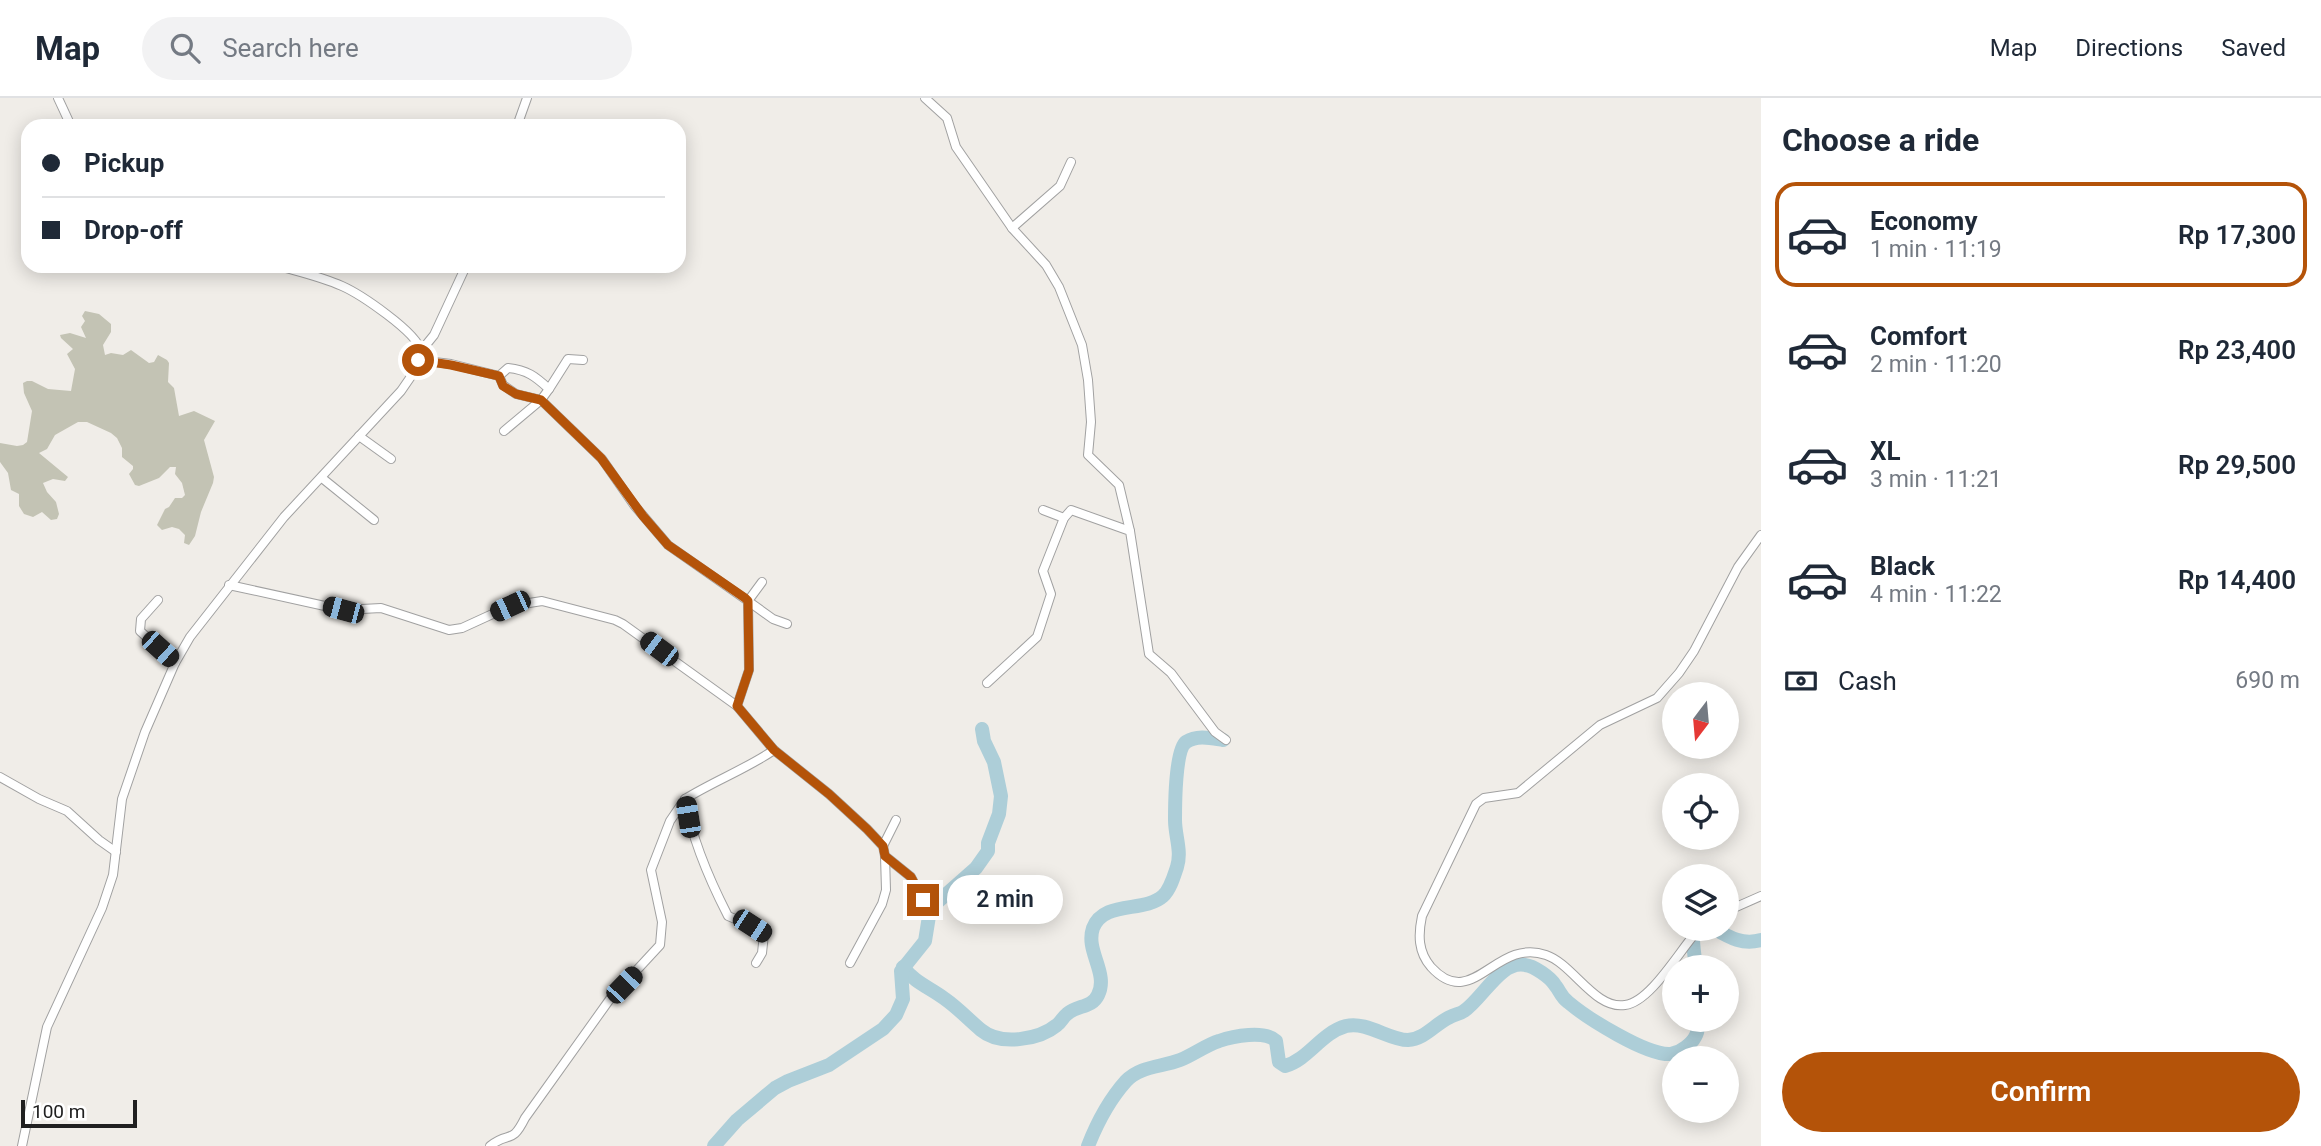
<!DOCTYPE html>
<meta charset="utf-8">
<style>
body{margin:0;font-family:Roboto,sans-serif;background:#f2f2f3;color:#1f2937;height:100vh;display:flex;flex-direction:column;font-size:26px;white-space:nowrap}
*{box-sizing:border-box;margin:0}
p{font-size:23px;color:#747a83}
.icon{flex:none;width:38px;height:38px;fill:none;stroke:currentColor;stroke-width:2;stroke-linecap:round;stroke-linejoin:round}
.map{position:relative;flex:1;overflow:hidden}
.drawer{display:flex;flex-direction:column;background:#fff;width:560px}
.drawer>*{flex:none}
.top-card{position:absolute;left:21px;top:21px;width:665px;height:154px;border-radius:21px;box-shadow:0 4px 18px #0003;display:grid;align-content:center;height:154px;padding:0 21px;background:#fff}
.needle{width:46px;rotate:196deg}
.tools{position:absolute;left:1662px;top:584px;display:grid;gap:14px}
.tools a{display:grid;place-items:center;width:77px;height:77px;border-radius:50%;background:#fff;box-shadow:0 4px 18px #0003;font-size:35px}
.scale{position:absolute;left:21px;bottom:18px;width:116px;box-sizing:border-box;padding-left:7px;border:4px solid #202020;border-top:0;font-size:19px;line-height:24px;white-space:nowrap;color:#202020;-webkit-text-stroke:5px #fff;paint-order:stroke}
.end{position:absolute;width:32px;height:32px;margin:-16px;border:9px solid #b45309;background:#fff;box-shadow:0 0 0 4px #fff}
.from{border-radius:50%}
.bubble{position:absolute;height:49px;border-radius:24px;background:#fff;box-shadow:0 4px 18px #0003;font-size:23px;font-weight:600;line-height:49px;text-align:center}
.car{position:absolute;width:21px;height:42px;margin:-21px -10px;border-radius:9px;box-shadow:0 0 5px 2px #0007;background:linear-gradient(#222 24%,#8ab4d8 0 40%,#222 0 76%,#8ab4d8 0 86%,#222 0)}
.top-card b{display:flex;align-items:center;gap:24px;height:66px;font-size:26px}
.top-card b+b{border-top:2px solid #e0e1e3}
.top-card i{width:18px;height:18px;background:#1f2937}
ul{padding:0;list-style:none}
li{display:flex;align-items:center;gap:21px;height:105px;margin:0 14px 10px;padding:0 7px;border:4px solid transparent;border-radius:21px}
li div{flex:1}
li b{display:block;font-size:26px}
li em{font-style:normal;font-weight:600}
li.selected{border-color:#b45309}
li>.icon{width:63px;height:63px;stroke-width:1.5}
h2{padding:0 21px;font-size:32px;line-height:84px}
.pay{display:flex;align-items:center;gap:18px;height:77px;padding:0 21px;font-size:26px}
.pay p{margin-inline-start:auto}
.cta{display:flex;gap:14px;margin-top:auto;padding:14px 21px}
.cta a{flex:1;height:80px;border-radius:42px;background:#b45309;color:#fff;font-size:28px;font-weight:600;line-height:80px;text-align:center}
header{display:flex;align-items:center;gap:42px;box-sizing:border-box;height:98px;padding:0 35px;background:#fff;border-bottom:2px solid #e0e1e3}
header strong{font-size:33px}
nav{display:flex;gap:38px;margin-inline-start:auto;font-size:24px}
.search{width:490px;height:63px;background:#f2f2f3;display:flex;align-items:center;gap:18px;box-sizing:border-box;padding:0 24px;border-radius:38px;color:#747a83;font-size:26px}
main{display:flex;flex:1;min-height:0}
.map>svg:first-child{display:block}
.construction{fill:#c3c3b4}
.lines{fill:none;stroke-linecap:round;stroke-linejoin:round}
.river{stroke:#adced8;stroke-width:14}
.minor-casing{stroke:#a1a1a1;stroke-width:10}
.minor{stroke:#fff;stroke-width:8}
.route{stroke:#b45309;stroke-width:9}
</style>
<header>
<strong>Map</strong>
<div class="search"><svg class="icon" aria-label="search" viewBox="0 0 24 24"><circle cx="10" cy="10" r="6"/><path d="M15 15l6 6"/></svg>Search here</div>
<nav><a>Map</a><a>Directions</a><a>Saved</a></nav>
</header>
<main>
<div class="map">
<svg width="1761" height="1048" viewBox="0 0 1761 1048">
<rect width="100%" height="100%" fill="#f0ede8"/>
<!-- construction -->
<path class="construction" d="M85,213L99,216L111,226V234L103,247L105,257L111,255L123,257L131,252L149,265L154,264L158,257L167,262L169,265L168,284L174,290L179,318L194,313L215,323L204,342L214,379L213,385L201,414L195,438L189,447L184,445L185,437L179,431L172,429L162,432L157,427L165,411L169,409L175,400H182L185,397L182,385L175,376L176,369H170L159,380L139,388L135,387L129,376L133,371V368L122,359V350L117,340L111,335L87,324H78L55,337L47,351L39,355L68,379L65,383L53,381L43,385L47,394L56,404L59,416L57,421L51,422L42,414L33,419L24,416L19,408V396L11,392L8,375L0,364V345L17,348L23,347L27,344L32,313L24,295L23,285L27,283H32L48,291L71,293L75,271L67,256L73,251L61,240L60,237L70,235L86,240L81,229L85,223L82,218Z"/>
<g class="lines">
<!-- river -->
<g class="river">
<path d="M1694,831C1691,838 1695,860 1696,870"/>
<path d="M1715,831C1730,840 1743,847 1761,842"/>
<path d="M903,869C915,885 929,889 945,901C958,910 969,922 981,932C1000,948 1039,942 1057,927C1061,924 1063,919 1067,916C1077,907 1092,910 1098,897C1109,875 1085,853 1093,830C1104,802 1144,815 1163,798C1170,792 1174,778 1177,769C1182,753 1175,738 1175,722C1175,707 1175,652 1186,644C1197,637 1210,640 1223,642"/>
<path d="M714,1048L737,1022L775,990L788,983L829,967L883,931L896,917L903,901L901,873L925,843L930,812L933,808L976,770L988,753V745L999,716L1001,698L994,664L984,643L982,631"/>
<path d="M1088,1048C1097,1025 1109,1002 1126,983C1140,968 1162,969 1180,962C1193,957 1206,947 1219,943C1233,938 1265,932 1276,943L1279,964L1285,968C1309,961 1321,935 1346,928C1367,923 1389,942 1408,942C1425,941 1436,925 1450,919C1455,916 1460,916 1464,913C1483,900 1501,862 1525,867C1534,868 1550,879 1555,887C1560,893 1561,899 1568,904C1587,920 1647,958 1671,956C1677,955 1681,953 1686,949C1695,942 1700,934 1697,922"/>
</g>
<defs>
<g id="minor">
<path d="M58,0L71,28"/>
<path d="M925,0L947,20L956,49L1012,130L1046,167L1059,189L1082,247L1088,282L1091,324L1088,357L1119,387L1130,433"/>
<path d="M517,28L527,0"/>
<path d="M1012,130L1060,88L1071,64"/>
<path d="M279,168C300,174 322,179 342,188C360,196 417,234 421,253"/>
<path d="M418,262L451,266L499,278L508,270C527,272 535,278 549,291L568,261L583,262"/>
<path d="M499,278L503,287L516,296L541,302L602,361L634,407L668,447L748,503L749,572L737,608"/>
<path d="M504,333L541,302L549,291"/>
<path d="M359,338L391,361"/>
<path d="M322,380L374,422"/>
<path d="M1043,412L1064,420"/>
<path d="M762,484L748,503L773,521L787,526"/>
<path d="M229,487L343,512L381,510L449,532L462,530L510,508L542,503L615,522L623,526L737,608L774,652L829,696L867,731L883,748L885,758L911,779L923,802"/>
<path d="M158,502L141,521L140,533L175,565"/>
<path d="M987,585L1037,539L1051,496L1043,473L1064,420L1071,412L1130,433L1149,556L1171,575L1215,634L1226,642"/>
<path d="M0,679L39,701L67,713L99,742L116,754"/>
<path d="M883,748L896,722"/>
<path d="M1727,813L1761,798"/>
<path d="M1699,831C1681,850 1651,904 1625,907C1595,912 1573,866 1546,857C1495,839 1473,915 1431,869C1418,854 1418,837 1422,818L1476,706L1484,700L1518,695L1600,627L1657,600L1679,575L1694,553L1738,469L1761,437"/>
<path d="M756,865L762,855L764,836L752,828L728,818C709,781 692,742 685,701C714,683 746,671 774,652"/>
<path d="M850,865L882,806L886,792L885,758"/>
<path d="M22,1048L47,929L102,810L113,777L122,701L145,634L175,565L190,539L284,419L401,293L412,277L421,253L434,237L466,168"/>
<path d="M490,1048C510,1032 511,1048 525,1020L610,901L660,847L662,824L651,772L670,723L685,701"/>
</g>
</defs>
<!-- minor casing -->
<use href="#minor" class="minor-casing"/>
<!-- minor -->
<use href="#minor" class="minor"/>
</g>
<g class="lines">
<!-- route -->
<path class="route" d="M418,262L451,267L499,278L503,288L516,296L541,302L601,360L643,418L668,447L745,500L748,503L749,572L737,608L774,652L829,696L867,731L883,748L885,758L911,779L923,802"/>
</g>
</svg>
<div class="tools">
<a><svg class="needle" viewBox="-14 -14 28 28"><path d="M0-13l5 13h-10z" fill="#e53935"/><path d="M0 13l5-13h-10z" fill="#747a83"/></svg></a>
<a><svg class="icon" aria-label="locate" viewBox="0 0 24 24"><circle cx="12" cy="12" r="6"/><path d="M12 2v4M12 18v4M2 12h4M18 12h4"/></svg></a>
<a><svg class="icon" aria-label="layers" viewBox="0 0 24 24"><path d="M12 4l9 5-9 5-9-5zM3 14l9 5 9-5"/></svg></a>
<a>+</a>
<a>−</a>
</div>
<div class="scale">100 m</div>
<i class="end from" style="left:418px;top:262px"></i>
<i class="end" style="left:923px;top:802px"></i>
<div class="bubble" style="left:947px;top:777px;width:116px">2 min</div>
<i class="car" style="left:510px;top:508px;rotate:245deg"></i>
<i class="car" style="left:343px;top:512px;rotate:285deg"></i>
<i class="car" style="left:160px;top:551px;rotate:132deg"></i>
<i class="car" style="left:659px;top:551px;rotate:307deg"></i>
<i class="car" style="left:688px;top:719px;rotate:351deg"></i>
<i class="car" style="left:752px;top:828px;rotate:123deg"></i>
<i class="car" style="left:624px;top:887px;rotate:44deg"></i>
<div class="top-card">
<b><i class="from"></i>Pickup</b>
<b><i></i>Drop-off</b>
</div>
</div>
<section class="drawer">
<h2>Choose a ride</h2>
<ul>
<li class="selected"><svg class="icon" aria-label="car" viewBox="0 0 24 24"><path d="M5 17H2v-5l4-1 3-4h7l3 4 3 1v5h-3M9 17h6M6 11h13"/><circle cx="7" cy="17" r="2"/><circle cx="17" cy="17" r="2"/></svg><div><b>Economy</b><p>1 min · 11:19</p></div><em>Rp 17,300</em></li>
<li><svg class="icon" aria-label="car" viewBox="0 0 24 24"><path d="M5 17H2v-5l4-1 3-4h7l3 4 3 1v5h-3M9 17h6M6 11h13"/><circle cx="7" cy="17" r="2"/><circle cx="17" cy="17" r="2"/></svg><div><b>Comfort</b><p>2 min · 11:20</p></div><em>Rp 23,400</em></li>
<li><svg class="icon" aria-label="car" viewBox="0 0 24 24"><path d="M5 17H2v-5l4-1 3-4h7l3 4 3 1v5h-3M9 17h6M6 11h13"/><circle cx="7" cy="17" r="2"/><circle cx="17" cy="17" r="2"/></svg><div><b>XL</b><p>3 min · 11:21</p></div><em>Rp 29,500</em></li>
<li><svg class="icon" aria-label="car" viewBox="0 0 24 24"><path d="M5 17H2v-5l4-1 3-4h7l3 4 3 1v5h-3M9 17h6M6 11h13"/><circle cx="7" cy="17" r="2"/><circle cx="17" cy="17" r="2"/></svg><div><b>Black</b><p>4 min · 11:22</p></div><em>Rp 14,400</em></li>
</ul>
<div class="pay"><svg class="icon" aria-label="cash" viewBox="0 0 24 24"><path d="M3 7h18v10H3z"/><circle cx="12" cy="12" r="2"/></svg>Cash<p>690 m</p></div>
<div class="cta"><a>Confirm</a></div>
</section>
</main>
